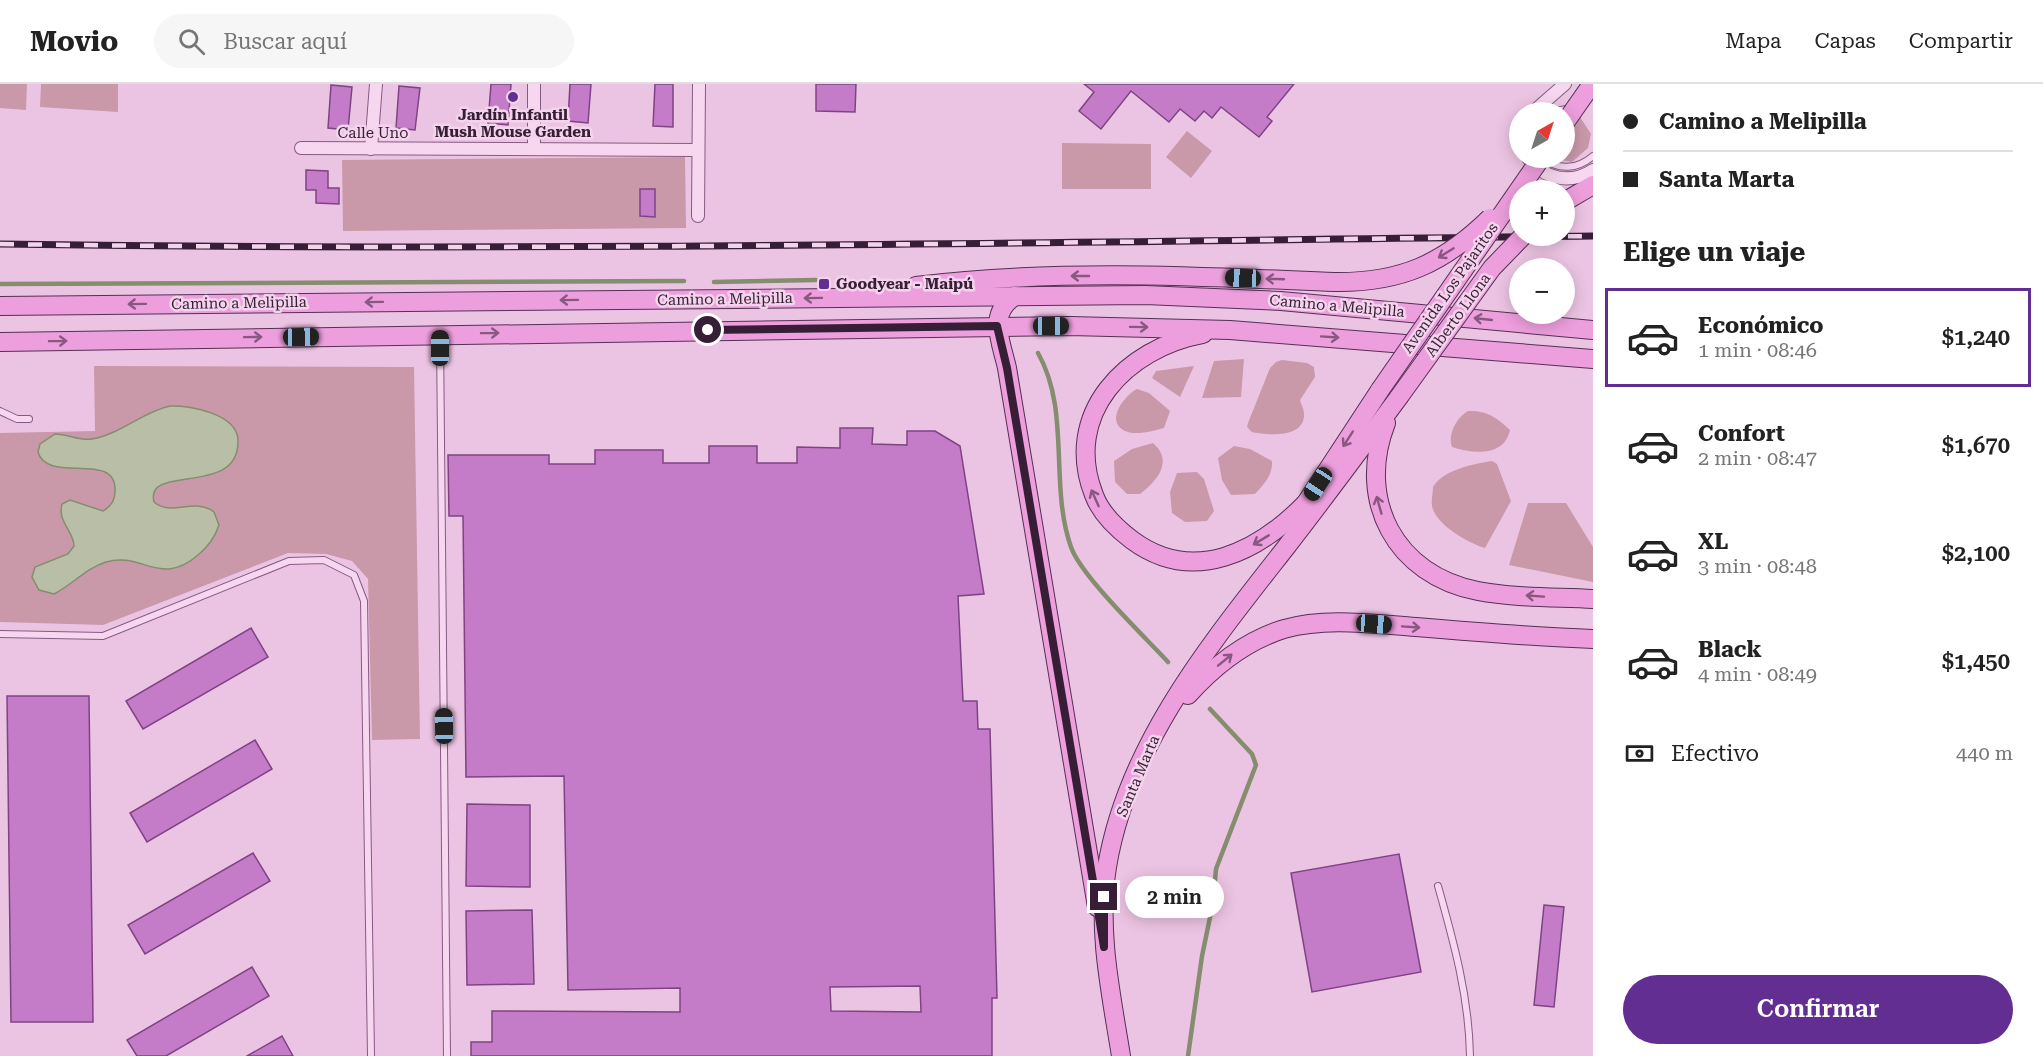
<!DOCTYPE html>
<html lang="es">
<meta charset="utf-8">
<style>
body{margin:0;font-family:"Roboto Serif",serif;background:#f6f6f6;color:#222;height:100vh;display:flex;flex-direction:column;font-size:22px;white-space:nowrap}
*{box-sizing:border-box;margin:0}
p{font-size:20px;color:#767676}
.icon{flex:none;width:33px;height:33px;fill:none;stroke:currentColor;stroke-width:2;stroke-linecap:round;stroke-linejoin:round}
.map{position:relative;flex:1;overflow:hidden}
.panel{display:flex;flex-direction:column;background:#fff;width:450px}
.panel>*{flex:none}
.banner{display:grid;align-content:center;height:132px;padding:0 30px;background:#fff}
.needle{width:39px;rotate:39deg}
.buttons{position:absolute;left:1509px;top:18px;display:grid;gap:12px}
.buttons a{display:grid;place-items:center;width:66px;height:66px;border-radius:50%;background:#fff;box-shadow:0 3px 15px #0003;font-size:30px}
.end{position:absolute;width:27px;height:27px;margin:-14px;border:8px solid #361f36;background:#fff;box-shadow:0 0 0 3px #fff}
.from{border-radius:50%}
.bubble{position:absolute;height:42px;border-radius:21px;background:#fff;box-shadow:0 3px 15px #0003;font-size:20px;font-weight:600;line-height:42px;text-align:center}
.car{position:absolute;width:18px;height:36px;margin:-18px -9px;border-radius:8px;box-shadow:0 0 4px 2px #0007;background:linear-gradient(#222 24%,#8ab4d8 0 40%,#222 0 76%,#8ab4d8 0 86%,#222 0)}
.banner b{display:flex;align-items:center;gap:21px;height:57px;font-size:22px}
.banner b+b{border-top:2px solid #e0e0e0}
.banner i{width:15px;height:15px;background:#222}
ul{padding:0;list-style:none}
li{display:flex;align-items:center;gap:18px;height:99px;margin:0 12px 9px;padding:0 18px;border:3px solid transparent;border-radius:0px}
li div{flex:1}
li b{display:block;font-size:22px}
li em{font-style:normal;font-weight:600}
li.active{border-color:#632e92}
li>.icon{width:54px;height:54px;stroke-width:1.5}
h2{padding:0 30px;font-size:27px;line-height:72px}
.pay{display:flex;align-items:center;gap:15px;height:66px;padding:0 30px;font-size:22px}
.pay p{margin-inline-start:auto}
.action{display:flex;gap:12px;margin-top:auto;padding:12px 30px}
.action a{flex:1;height:69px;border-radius:36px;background:#632e92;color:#fff;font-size:24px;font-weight:600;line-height:69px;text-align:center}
header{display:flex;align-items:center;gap:36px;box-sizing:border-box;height:84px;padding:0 30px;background:#fff;border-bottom:2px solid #e0e0e0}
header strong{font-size:28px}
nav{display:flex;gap:33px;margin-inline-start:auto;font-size:21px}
.search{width:420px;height:54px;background:#f6f6f6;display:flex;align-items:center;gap:15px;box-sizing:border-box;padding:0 21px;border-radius:33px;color:#767676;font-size:22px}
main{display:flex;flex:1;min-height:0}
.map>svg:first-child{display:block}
.green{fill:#c999aa}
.water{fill:#b9bfa6;stroke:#848d6d;stroke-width:1.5}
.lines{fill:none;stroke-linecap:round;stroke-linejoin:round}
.stream{stroke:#848d6d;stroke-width:4.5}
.building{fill:#c47cc8;stroke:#7f4384;stroke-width:1.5;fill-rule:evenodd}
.lane-casing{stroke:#865b83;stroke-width:8}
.street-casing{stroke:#865b83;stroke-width:14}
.primary-casing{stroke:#543054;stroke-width:20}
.lane{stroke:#f7d7f0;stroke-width:6}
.street{stroke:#f7d7f0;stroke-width:12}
.primary{stroke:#ed9edc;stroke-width:18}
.rail-casing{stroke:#361f36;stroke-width:7}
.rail{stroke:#f4d3ec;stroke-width:4.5;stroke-dasharray:14;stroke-linecap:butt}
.primary-bridge-casing{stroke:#543054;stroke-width:20;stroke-linecap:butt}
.primary-bridge{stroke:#ed9edc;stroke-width:18}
.oneway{stroke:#885881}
.route{stroke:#361f36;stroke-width:8}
.poi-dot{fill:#632e92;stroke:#f4d3ec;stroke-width:2}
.labels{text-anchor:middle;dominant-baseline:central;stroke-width:5;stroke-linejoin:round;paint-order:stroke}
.poi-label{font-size:15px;font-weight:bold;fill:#361f36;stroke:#f4d3ec}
.street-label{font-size:15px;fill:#361f36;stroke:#f4d3ec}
</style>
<header>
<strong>Movio</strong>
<div class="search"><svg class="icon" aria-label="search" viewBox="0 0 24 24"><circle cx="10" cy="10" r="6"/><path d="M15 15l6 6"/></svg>Buscar aquí</div>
<nav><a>Mapa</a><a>Capas</a><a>Compartir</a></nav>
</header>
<main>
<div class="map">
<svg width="1593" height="972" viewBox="0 0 1593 972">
<rect width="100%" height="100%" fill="#ecc4e3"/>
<!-- green -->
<g class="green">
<path d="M0,0H27L26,26L0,24Z"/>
<path d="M41,0H118V28L40,23Z"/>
<path d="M1565,29L1580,33L1591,50L1588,64L1572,78L1552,74H1564Z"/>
<path d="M1187,47L1212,67L1191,94L1166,73Z"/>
<path d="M1062,59L1151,60V105H1062Z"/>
<path d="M685,73L686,144L343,147L342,76Z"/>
<path d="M1244,275L1241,313L1202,314L1214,277Z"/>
<path d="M1282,276L1307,279L1314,283L1315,293L1300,316C1301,320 1304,325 1304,330C1305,355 1266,351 1252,348L1247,343L1248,339L1270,284L1276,278Z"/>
<path d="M94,282L414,283L420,655L372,656L368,495L352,477L326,470L288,469L103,541L0,538V349L95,347Z"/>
<path d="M1194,282L1180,313L1152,294L1156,287Z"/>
<path d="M1137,305L1149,309L1170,327L1164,344C1153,347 1137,352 1125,347C1104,337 1125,311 1137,305Z"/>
<path d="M1468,327C1487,326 1497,334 1510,346C1504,373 1474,370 1452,363C1447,351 1457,333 1468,327Z"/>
<path d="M1153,359C1174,377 1157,397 1140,410H1127L1115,398L1114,377L1132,365Z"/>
<path d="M1234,362L1250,365L1272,377C1273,391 1264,400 1255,410L1231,411L1222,396L1218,374Z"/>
<path d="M1492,377L1497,380L1511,417L1485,464C1468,459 1436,441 1432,422C1431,416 1433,409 1433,403C1444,385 1474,380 1492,377Z"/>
<path d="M1197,388L1204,395L1214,427L1207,437L1185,438L1172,429L1170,408L1177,389Z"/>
<path d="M1528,419H1566L1593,463V498L1509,481Z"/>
</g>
<!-- water -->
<path class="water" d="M170,322C190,321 237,330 238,356C240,414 144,379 154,418C171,433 195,413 214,428L219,441C215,453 208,463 198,471C160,504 142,467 106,478C86,484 72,501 54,510L39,506L32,493L35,483L68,470L74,462C74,447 57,438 62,420L70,416L103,427C110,423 115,417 115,408C118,365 47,401 38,368L40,360L55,350C68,350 79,357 92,355C121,350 142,328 170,322Z"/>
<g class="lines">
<!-- stream -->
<g class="stream">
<path d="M714,198L816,196"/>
<path d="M0,200L684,197"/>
<path d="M1038,269C1071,327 1049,401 1071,463C1081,492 1144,552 1168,578"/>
<path d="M1188,972L1202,872L1213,819L1216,785L1256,681L1252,670L1210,625"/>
</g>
</g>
<!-- building -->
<g class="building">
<path d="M491,0H511L508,41L488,39Z"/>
<path d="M570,0H591L588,39L568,37Z"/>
<path d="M655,0H673V43L653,42Z"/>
<path d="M816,0H856L855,28L816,27Z"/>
<path d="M1084,0H1294L1267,33L1272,37L1259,53L1221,23L1212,34L1204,27L1195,37L1180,25L1169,38L1131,7L1101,45L1079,27L1094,8Z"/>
<path d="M331,1L352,3L348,46L328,44Z"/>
<path d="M399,2L420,4L415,46L396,44Z"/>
<path d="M306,86L328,87V104H339V120L316,119V106H306Z"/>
<path d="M640,105H655V133L640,132Z"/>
<path d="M840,344H873L872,360L907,361V347H935L960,362L984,510L958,512L963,617H977L978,645H990L997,914H992V972H471V958H492V927L680,928V904L568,906L564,692L466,693L463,432H449L448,371H549V380H595V366H663V379H709V362H757V379H797V363L840,364ZM920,902L921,928L831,927L830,903Z"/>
<path d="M251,544L268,573L143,645L126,617Z"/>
<path d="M7,612H89L93,938H11Z"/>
<path d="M255,656L272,685L147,758L130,729Z"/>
<path d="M467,720L530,721V803L466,802Z"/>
<path d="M253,769L270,797L145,870L128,841Z"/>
<path d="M1399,770L1421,888L1312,908L1291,789Z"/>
<path d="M1544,821L1564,823L1554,923L1534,921Z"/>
<path d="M532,826L534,900L467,901L466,827Z"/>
<path d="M252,883L269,912L166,972H137L127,956Z"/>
<path d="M282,952L293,972H247Z"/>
</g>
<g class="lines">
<defs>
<g id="lane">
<path d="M1550,28L1572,24"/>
<path d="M1543,74C1558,87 1578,85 1593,72"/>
<path d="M440,254L447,972"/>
<path d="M0,327L17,335H29"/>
<path d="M0,550L103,552L289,477L324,476L354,491L364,517L371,972"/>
<path d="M1438,802C1454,859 1469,913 1470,972"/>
</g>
<g id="street">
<path d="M534,0V64"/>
<path d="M1533,28L1565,0"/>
<path d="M301,64L696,66"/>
<path d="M371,65L376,0"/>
<path d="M1528,74C1544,95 1570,101 1593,86"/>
<path d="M698,132L699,0"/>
</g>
<g id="primary">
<path d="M1564,118L1593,101"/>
<path d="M916,202C1055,185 1194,192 1334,198"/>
<path d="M1015,212C987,230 1001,257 1007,284L1097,823"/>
<path d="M0,222L1145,211L1281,217L1593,246"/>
<path d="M1203,250C1126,264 1062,330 1094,411C1101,430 1116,444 1132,456C1194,502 1259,467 1306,419"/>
<path d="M0,258L1070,242L1230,246L1593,275"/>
<path d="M1386,339C1356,416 1395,491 1478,507C1515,514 1555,513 1593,515"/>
<path d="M1304,422L1380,306"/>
<path d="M1188,611C1215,581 1245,557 1284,545C1326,533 1373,540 1416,543C1475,548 1534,553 1593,555"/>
<path d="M1121,972C1111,909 1097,847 1107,783C1127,660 1212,558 1287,462C1325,413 1362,363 1399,313"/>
</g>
</defs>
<!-- lane casing -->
<use href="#lane" class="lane-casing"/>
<!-- street casing -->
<use href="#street" class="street-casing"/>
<!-- primary casing -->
<use href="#primary" class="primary-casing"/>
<!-- lane -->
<use href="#lane" class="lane"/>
<!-- street -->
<use href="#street" class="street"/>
<!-- primary -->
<use href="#primary" class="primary"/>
<defs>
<path id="rail" d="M0,160C531,168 1062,158 1593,152"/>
</defs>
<!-- rail casing -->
<use href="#rail" class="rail-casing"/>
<!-- rail -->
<use href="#rail" class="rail"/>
<defs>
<g id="primary-bridge">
<path d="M1564,40L1592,0"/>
<path d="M1334,198C1400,199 1443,180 1490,134"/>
<path d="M1380,306L1541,74"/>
<path d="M1399,313L1492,184L1523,152"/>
</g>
</defs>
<!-- primary-bridge casing -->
<use href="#primary-bridge" class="primary-bridge-casing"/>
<!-- primary-bridge -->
<use href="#primary-bridge" class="primary-bridge"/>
</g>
<!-- one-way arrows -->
<defs><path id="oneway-shaft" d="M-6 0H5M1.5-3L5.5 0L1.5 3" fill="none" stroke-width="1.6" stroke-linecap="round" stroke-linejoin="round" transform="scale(1.5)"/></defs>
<g class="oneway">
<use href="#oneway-shaft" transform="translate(1446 169) rotate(148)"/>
<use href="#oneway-shaft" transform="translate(1080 192) rotate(180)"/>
<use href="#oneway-shaft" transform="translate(1275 195) rotate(-178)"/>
<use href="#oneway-shaft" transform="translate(813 214) rotate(179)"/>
<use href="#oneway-shaft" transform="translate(569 216) rotate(179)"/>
<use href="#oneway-shaft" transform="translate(374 218) rotate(179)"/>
<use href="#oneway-shaft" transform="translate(137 220) rotate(179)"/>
<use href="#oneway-shaft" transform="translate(1483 235) rotate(-174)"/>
<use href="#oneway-shaft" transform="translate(1139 243) rotate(1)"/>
<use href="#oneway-shaft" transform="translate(490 249) rotate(-1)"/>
<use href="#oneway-shaft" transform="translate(253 253) rotate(-1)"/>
<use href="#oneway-shaft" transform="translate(1330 253) rotate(4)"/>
<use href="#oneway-shaft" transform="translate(58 257) rotate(-1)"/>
<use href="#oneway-shaft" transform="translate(1348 355) rotate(123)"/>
<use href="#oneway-shaft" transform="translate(1095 414) rotate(-114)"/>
<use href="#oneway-shaft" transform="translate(1379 421) rotate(-106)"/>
<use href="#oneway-shaft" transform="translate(1261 456) rotate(149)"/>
<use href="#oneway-shaft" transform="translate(1535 512) rotate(-176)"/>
<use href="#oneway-shaft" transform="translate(1411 543) rotate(4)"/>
<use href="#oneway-shaft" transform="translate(1225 576) rotate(-39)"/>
</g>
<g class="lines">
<!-- route -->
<path class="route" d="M708,246L997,242L1007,284L1104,863V813"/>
</g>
<!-- markers -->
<g class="poi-dot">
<circle cx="513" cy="13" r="6"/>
<rect x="818" y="194" width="12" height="12" rx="3"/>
</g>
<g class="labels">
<!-- poi labels -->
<g class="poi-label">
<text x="513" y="31">Jardín Infantil<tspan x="513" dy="17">Mush Mouse Garden</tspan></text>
<text x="836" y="200" text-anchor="start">Goodyear - Maipú</text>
</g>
<!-- street labels -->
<g class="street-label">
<text x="373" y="49">Calle Uno</text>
<text transform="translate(1450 204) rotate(-55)">Avenida Los Pajaritos</text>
<text transform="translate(725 215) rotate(-1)">Camino a Melipilla</text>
<text transform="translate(239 219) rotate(-1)">Camino a Melipilla</text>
<text transform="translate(1337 222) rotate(5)">Camino a Melipilla</text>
<text transform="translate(1458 231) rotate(-54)">Alberto Llona</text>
<text transform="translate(1138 692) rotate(-67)">Santa Marta</text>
</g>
</g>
</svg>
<div class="buttons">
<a><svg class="needle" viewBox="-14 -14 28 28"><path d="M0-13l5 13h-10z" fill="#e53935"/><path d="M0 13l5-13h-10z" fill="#767676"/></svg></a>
<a>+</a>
<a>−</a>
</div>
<i class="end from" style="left:708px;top:246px"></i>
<i class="end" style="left:1104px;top:813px"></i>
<div class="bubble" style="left:1125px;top:792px;width:99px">2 min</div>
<i class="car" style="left:1243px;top:194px;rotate:272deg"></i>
<i class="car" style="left:1051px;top:242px;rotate:90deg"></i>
<i class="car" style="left:301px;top:253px;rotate:89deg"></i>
<i class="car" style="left:440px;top:264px;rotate:0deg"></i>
<i class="car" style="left:1318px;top:400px;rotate:213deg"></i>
<i class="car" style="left:1374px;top:540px;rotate:94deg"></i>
<i class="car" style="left:444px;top:642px;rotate:359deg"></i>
</div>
<section class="panel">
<div class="banner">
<b><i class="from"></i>Camino a Melipilla</b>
<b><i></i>Santa Marta</b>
</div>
<h2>Elige un viaje</h2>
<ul>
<li class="active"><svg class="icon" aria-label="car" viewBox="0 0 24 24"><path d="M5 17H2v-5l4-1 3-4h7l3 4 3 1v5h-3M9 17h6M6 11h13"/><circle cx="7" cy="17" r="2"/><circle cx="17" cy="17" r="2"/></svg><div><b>Económico</b><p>1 min · 08:46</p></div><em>$1,240</em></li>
<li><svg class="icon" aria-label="car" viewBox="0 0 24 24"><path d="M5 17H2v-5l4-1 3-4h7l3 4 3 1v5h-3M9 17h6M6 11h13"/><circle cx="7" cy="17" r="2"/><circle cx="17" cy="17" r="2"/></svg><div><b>Confort</b><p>2 min · 08:47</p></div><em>$1,670</em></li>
<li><svg class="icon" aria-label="car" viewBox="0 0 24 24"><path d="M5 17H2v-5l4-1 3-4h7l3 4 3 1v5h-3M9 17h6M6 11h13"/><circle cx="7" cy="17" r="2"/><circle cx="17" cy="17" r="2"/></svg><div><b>XL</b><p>3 min · 08:48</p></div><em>$2,100</em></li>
<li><svg class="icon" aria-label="car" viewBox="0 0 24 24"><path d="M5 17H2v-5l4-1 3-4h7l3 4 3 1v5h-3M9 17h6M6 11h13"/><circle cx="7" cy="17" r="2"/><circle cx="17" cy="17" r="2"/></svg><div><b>Black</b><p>4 min · 08:49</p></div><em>$1,450</em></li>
</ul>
<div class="pay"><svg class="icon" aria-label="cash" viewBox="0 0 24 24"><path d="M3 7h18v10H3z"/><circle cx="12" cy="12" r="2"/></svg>Efectivo<p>440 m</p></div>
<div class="action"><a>Confirmar</a></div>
</section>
</main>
